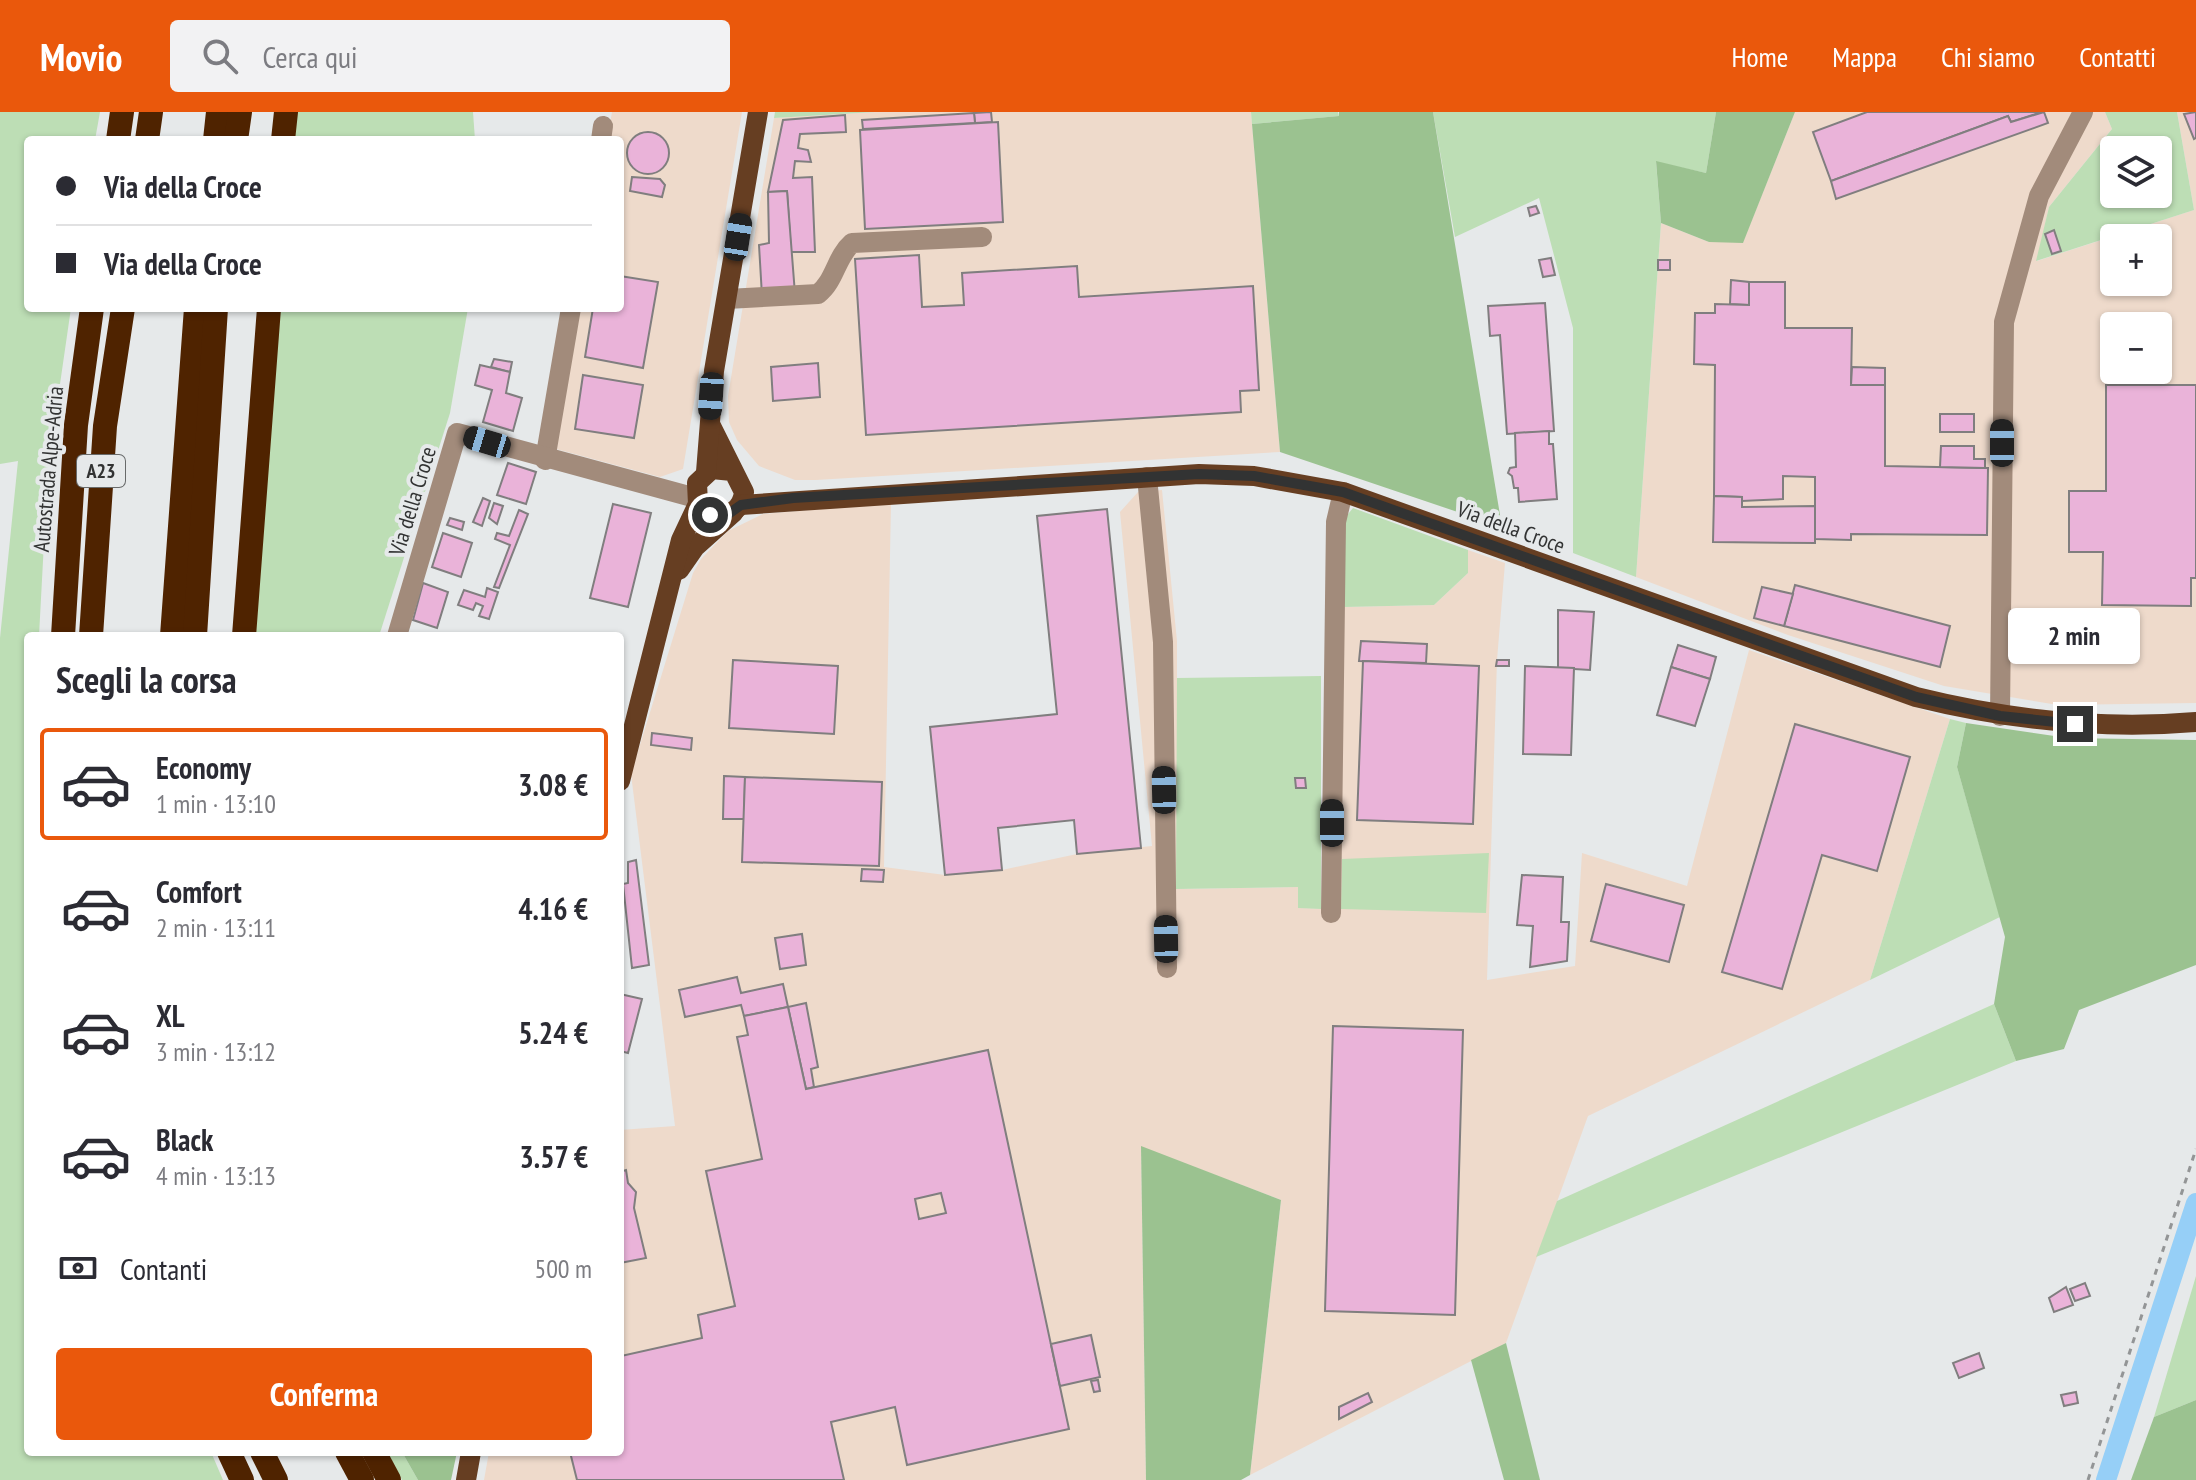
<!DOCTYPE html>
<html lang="it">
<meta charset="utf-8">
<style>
body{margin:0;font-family:"PT Sans Narrow",sans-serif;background:#f2f2f3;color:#2b2b33;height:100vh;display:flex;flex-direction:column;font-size:30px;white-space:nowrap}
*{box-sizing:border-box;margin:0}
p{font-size:26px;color:#7c7c81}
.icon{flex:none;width:44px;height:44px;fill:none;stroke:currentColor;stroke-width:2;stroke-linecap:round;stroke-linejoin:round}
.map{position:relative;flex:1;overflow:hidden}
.details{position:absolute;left:24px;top:520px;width:600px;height:824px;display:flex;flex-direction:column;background:#fff;border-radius:8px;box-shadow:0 2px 6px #0004}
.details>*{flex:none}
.top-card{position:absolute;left:24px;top:24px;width:600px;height:176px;border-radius:8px;box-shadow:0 2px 6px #0004;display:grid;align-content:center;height:176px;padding:0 32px;background:#fff}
.tools{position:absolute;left:2100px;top:24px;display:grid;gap:16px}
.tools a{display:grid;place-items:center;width:72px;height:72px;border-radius:8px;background:#fff;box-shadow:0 2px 6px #0004;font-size:40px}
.end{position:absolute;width:36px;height:36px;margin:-18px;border:10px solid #323333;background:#fff;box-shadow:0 0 0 4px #fff}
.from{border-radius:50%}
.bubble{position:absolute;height:56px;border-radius:8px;background:#fff;box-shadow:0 2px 6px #0004;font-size:26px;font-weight:700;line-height:56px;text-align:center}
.car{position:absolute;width:24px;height:48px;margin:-24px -12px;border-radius:10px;box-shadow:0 0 6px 2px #0007;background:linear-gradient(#222 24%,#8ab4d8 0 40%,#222 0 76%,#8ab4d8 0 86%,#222 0)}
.top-card b{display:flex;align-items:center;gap:28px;height:76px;font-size:30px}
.top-card b+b{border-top:2px solid #e1e1e2}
.top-card i{width:20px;height:20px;background:#2b2b33}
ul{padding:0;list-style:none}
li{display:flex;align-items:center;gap:24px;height:112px;margin:0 16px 12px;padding:0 16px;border:4px solid transparent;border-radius:8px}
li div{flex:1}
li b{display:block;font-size:30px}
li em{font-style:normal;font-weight:700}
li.selected{border-color:#ea580c}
li>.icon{width:72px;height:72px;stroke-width:1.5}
h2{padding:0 32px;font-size:36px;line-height:96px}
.pay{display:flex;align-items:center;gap:20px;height:88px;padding:0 32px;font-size:30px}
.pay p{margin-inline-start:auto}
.button{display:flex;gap:16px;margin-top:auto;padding:16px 32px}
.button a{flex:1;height:92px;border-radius:8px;background:#ea580c;color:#fff;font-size:32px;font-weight:700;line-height:92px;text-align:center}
header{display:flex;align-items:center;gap:48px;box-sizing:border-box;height:112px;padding:0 40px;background:#ea580c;color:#fff}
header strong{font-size:38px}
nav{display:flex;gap:44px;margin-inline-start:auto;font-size:28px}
.search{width:560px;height:72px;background:#f2f2f3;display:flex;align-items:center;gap:20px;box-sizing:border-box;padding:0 28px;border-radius:8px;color:#7c7c81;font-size:30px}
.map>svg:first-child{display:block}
.industrial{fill:#eedacb;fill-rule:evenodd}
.green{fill:#bddeb5;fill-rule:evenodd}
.forest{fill:#9bc290}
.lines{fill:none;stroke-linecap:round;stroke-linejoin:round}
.canal{stroke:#96cff7;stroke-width:20}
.building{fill:#eab3d9;stroke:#807e7f;stroke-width:2;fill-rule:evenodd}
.path{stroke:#939596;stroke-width:3;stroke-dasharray:6 6;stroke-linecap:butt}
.minor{stroke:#a28b7b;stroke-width:20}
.major{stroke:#663e22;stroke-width:20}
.highway{stroke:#4f2300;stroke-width:24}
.route{stroke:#323333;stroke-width:10}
.labels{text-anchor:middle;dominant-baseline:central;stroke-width:8;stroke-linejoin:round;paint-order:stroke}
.shield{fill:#e6e9ea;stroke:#686a6a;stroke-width:2}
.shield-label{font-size:20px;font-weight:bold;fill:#323333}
.street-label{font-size:22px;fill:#323333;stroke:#e6e9ea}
</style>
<header>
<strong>Movio</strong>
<div class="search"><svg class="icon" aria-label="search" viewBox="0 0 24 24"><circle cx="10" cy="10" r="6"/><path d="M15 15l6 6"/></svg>Cerca qui</div>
<nav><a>Home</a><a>Mappa</a><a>Chi siamo</a><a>Contatti</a></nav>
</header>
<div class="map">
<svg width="2196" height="1368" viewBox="0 0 2196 1368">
<rect width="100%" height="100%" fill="#e6e9ea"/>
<!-- industrial -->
<g class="industrial">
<path d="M612,0H742L683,357L660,365L556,337L579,196H620V28H607Z"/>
<path d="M875,0H1251L1280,340L816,368H795L759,354L737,328L729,310L728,284L774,6Z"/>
<path d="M1795,0H2105L2112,17L2049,95L2037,149L2194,98L2177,0H2196V591L2058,593L1944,574L1788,523L1636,465L1661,111L1709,130H1743ZM2114,126H2158V170H2114ZM2114,214H2158V258H2114Z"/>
<path d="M1162,378L1177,529V777L1298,775L1299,796L1340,797L1344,495L1434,493L1468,461V438L1505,451L1497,548L1487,868L1575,854L1582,741L1687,774L1749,538L1950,607L1870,868L1588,1004L1506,1231L1250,1363L1281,1088L1141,1035L1146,1368H484L489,1340H620V1018L675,1014L631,662L693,461L701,447L728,419L763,402L891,391L884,755L945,763L1002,758L1077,742L1152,734L1120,400L1138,380Z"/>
</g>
<!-- green -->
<g class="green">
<path d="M0,0H100L95,28H28V196H71L48,355L39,524H28V1340H211L223,1368H0V526L18,349L0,352Z"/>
<path d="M294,0H473L475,28H292Z"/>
<path d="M775,0H875L774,6Z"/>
<path d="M1251,0H1338L1339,4L1252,12Z"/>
<path d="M1433,0H1716L1706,61L1656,50L1661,111L1636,465L1573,441V216L1539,86L1455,125Z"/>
<path d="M2105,0H2177L2194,98L2036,149L2049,95L2112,17ZM2114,38H2158V82H2114Z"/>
<path d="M279,196H468L450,301L379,524H255Z"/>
<path d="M1353,396L1468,438V461L1434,493L1344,495V407Z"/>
<path d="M1321,564V797L1298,796V775L1176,777L1177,566Z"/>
<path d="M1950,607L1966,611L1957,655L2000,805L1870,868Z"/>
<path d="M1489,741L1486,801L1341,797L1342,747Z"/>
<path d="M1994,892L2016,949L1536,1145L1557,1089Z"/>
<path d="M2196,1164V1288L2154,1305Z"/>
<path d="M387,1340H402L418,1368H402Z"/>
</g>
<!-- forest -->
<g class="forest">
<path d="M1339,0H1433L1502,415L1280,340L1252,12L1339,4Z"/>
<path d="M1716,0H1795L1743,131L1709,130L1661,111L1656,49L1706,61Z"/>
<path d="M1966,611L2068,626L2196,628V853L2079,898L2064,937L2016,949L1994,892L2005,825L1957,655Z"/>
<path d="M1141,1034L1281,1088L1250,1363L1241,1368H1146Z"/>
<path d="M1506,1231L1540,1368H1504L1471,1248Z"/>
<path d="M2196,1288V1368H2131L2154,1305Z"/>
<path d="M402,1340H457L451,1368H418Z"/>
</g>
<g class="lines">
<!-- canal -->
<path class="canal" d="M2106,1368L2196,1091"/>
</g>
<!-- building -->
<g class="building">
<path d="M991,0L992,10L975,11L974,1Z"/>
<path d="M1867,0H2042L2011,10L2008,4L1831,69L1813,20Z"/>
<path d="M2044,0L2048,11L1836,87L1831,69L2008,4L2011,10Z"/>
<path d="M2196,0V26L2194,27L2184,2Z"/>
<path d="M974,1L975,11L863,17L862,8Z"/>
<path d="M845,3L846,20L800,22L798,36L808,38L811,50L795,49L793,66L812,65L815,140H791L787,79L768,80L783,8Z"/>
<path d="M998,10L1003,110L865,117L860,18Z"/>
<circle cx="648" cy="41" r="21"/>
<path d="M632,65L660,67L665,73L662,85L630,79Z"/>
<path d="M787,79L795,182L762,184L759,133L769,131L768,80Z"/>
<path d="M1536,94L1539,101L1530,104L1528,96Z"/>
<path d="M2054,118L2061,139L2052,142L2045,122Z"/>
<path d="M919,143L922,195L964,193L962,161L1077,154L1079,185L1253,174L1259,278L1240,279L1241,300L866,323L855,147Z"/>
<path d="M1551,146L1555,163L1543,165L1539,148Z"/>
<rect x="1658" y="148" width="12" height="10"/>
<path d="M620,164L658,170L643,256L585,245L593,196H620Z"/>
<path d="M1731,168L1749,170V193L1730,192Z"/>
<path d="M1749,170H1785V216H1852L1851,273H1885V354L1988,356L1987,423L1851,422V428L1815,427V365L1783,364V387L1742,389V385L1714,384L1715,253L1694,252L1695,201H1715V192L1749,193Z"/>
<path d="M1545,191L1554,319L1507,322L1500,223L1490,224L1488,194Z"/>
<path d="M494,247L512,250L510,260L491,255Z"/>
<path d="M818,251L820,285L773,289L771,255Z"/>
<path d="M480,253L510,260L506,281L522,286L513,319L483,310L492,278L475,273Z"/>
<path d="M1852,255L1885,256V273H1851Z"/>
<path d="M583,263L643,273L634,326L575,317Z"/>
<path d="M2106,273H2196V466H2191V494L2102,493L2103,440H2069V379H2106Z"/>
<rect x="1940" y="302" width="34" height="18"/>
<path d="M1549,319V332H1553L1557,387L1519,390L1518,376H1514L1512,364L1508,361L1510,356L1516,355L1515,321Z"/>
<path d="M1941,334H1974V347H1985V356L1940,355Z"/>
<path d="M508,351L536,360L526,392L497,383Z"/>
<path d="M1714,384L1742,385V395L1815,394V431L1713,430Z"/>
<path d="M483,386L490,389L482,414L473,410Z"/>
<path d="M494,391L503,394L497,412L489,406Z"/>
<path d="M613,392L651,401L628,495L590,486Z"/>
<path d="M1107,397L1141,736L1077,742L1074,708L998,716L1002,758L945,763L930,615L1057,602L1037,404Z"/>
<path d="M519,398L528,402L499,476L494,475L510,433L495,427L497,421L509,424Z"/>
<path d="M450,406L464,410L462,418L447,413Z"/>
<path d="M443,421L472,431L461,465L432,455Z"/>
<path d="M423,471L448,480L437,516L413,508Z"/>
<path d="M1795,473L1950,514L1940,555L1784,514Z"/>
<path d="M1762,475L1793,482L1784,514L1754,506Z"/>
<path d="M487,476L498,480L489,507L479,504L483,494L476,491L473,498L458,493L464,478L485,485Z"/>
<path d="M1558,498L1594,500L1590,558L1558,556Z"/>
<path d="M1361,529L1427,532L1426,551L1359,549Z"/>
<path d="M1678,533L1716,545L1710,567L1671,555Z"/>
<path d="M733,548L838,554L834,622L729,616Z"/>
<path d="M1497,548H1509V554H1496Z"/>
<path d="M1363,549L1479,554L1473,712L1357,708Z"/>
<path d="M1525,554L1574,556L1571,643L1523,642Z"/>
<path d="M1671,555L1710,567L1695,614L1657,603Z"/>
<path d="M1795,612L1910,645L1877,759L1822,743L1782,877L1722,860Z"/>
<path d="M652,621L692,626L691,638L651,633Z"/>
<path d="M724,664L745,665L744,707H723Z"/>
<path d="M745,665L882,670L879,754L742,750Z"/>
<path d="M1295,666H1305L1306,676H1296Z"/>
<path d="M636,748L649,853L632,856L623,772L628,771V750Z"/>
<path d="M862,757L884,758L883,770L861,769Z"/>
<path d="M1522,763L1563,765L1561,810H1569L1567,849L1530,855L1533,814L1517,813Z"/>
<path d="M1606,772L1684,793L1669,850L1591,829Z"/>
<path d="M802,822L806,853L780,857L775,826Z"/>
<path d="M737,865L741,881L783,872L788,895L744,904L741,893L685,905L679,878Z"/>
<path d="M620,882L642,887L628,941L620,939Z"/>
<path d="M806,891L818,955L811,957L814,975L806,977L788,895Z"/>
<path d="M788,895L806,977L988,938L1069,1317L907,1353L895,1295L831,1310L844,1368H577L570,1340H620L621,1244L702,1226L698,1203L735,1194L706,1059L762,1047L737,925L748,923L744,904ZM941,1081L946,1101L919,1107L915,1087Z"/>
<path d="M1333,914L1463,918L1455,1203L1325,1199Z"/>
<path d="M626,1058L628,1071L636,1080L634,1096L646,1146L620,1151V1060Z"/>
<path d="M2085,1171L2090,1184L2075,1189L2070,1177Z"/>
<path d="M2066,1175L2073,1193L2054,1200L2049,1186Z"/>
<path d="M1091,1223L1100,1265L1060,1274L1051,1232Z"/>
<path d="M1979,1241L1984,1256L1959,1266L1953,1251Z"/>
<path d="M1098,1268L1100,1279L1094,1280L1091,1269Z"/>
<path d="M2076,1280L2078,1291L2064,1294L2061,1283Z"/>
<path d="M1368,1281L1372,1290L1339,1307V1295Z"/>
</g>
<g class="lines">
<!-- path -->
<path class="path" d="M2088,1368L2196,1037"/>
<!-- minor -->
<g class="minor">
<path d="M601,28L603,14"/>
<path d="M727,187L818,182C835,169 836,145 852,131L982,125"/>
<path d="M545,348L571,196"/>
<path d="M1147,365L1163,530L1167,856"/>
<path d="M397,524L457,321L696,386"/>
<path d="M2000,604L2004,210L2039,84L2083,0"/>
<path d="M1331,801L1336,410L1343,380"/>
</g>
<!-- major -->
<g class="major">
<path d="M711,314L744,380C742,398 728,406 710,403L698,392L697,371L712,357L732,359"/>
<path d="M706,360L714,259L758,0"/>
<path d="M741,393L1199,362L1254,364L1343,380L1916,585C2009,608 2101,618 2196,610"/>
<path d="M679,458L695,435L734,400"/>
<path d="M620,669L681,428L698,392"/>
<path d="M466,1368L471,1340"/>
</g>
<!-- highway -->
<g class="highway">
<path d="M118,28L122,0"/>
<path d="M147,28L151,0"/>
<path d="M215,28L218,0"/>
<path d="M236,28L240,0"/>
<path d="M283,28L286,0"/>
<path d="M63,524L76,313L92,196"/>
<path d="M91,524L105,314L123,196"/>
<path d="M172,524L196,196"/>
<path d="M195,524L216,196"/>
<path d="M244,524L269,196"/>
<path d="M229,1340L242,1368"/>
<path d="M262,1340L276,1368"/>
<path d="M347,1340L362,1368"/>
<path d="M374,1340L389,1368"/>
</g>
</g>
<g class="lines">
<!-- route -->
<path class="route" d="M710,403H727L741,393L793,386L1199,362L1254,364L1343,380L1916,585L2000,604L2075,612"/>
</g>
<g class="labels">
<!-- shield labels -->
<rect class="shield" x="77" y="343" width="48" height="32" rx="6"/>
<g class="shield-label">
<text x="101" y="359">A23</text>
</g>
<!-- street labels -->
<g class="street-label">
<text transform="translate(48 357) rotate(-85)">Autostrada Alpe-Adria</text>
<text transform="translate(412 389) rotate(-73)">Via della Croce</text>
<text transform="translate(1511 415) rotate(20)">Via della Croce</text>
</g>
</g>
</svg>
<div class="tools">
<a><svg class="icon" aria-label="layers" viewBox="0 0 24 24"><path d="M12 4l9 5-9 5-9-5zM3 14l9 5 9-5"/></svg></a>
<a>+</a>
<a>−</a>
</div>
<i class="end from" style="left:710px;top:403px"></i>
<i class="end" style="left:2075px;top:612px"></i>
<div class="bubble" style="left:2008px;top:496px;width:132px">2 min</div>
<i class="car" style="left:738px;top:125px;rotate:9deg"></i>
<i class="car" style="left:711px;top:284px;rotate:184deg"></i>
<i class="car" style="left:487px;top:330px;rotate:287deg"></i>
<i class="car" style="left:2002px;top:331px;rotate:0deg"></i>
<i class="car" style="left:1164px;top:678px;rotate:359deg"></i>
<i class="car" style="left:1332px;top:711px;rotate:0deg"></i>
<i class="car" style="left:1166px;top:827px;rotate:359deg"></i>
<div class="top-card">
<b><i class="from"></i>Via della Croce</b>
<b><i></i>Via della Croce</b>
</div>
<section class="details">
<h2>Scegli la corsa</h2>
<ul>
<li class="selected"><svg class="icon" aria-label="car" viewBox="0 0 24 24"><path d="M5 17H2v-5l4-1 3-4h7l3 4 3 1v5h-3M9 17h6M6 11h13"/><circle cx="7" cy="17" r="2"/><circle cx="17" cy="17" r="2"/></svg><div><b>Economy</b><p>1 min · 13:10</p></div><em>3.08 €</em></li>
<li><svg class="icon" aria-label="car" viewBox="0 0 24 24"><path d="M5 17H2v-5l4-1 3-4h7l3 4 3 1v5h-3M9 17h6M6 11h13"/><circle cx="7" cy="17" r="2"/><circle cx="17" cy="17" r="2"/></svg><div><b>Comfort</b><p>2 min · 13:11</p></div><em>4.16 €</em></li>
<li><svg class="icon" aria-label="car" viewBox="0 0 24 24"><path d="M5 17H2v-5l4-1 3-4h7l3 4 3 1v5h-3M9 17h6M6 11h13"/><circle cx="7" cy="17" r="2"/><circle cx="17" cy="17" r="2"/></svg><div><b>XL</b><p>3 min · 13:12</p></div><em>5.24 €</em></li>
<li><svg class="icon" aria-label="car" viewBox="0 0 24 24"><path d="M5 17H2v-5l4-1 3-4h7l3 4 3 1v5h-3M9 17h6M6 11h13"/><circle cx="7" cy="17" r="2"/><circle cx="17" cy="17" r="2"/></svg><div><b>Black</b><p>4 min · 13:13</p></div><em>3.57 €</em></li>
</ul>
<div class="pay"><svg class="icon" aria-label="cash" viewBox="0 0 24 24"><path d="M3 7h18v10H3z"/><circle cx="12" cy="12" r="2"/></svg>Contanti<p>500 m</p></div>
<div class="button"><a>Conferma</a></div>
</section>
</div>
